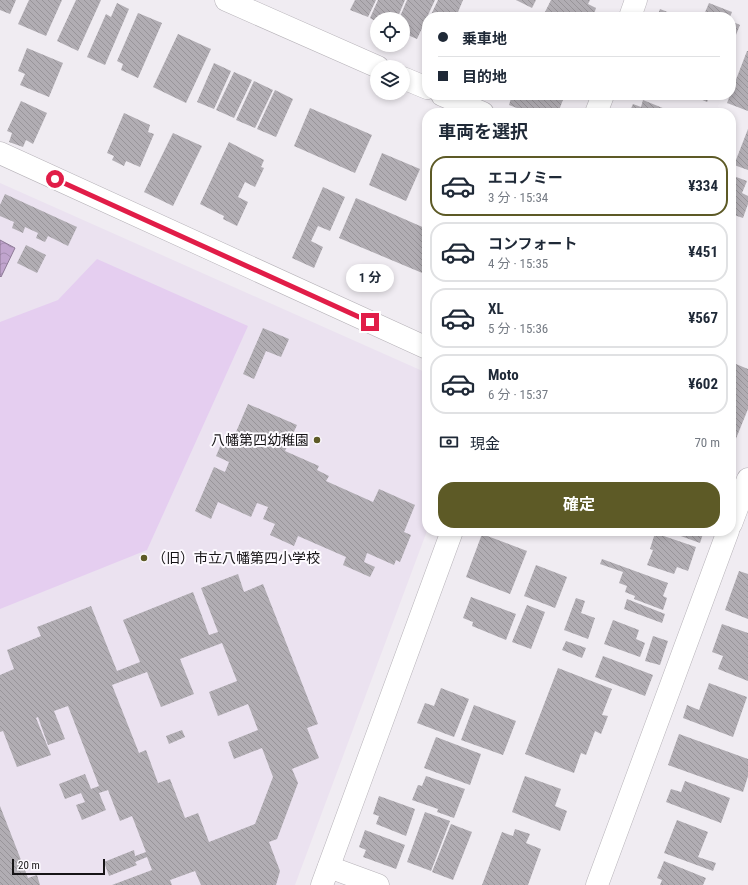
<!DOCTYPE html>
<html lang="ja">
<meta charset="utf-8">
<style>
body{margin:0;font-family:"Roboto Condensed","Noto Sans JP",sans-serif;background:#f6f6f7;color:#1f2937;height:100vh;display:flex;flex-direction:column;font-size:15px;white-space:nowrap}
*{box-sizing:border-box;margin:0}
p{font-size:13px;color:#747a83}
.icon{flex:none;width:22px;height:22px;fill:none;stroke:currentColor;stroke-width:2;stroke-linecap:round;stroke-linejoin:round}
.map{position:relative;flex:1;overflow:hidden}
.details{position:absolute;left:422px;top:108px;width:314px;height:428px;display:flex;flex-direction:column;background:#fff;border-radius:16px;box-shadow:0 2px 6px #0003}
.details>*{flex:none}
.hud{position:absolute;left:422px;top:12px;width:314px;height:88px;border-radius:16px;box-shadow:0 2px 6px #0003;display:grid;align-content:center;height:88px;padding:0 16px;background:#fff}
.buttons{position:absolute;left:370px;top:12px;display:grid;gap:8px}
.buttons a{display:grid;place-items:center;width:40px;height:40px;border-radius:50%;background:#fff;box-shadow:0 2px 6px #0003;font-size:20px}
.scale{position:absolute;left:12px;bottom:10px;width:93px;box-sizing:border-box;padding-left:4px;border:2px solid #161416;border-top:0;font-size:11px;line-height:14px;white-space:nowrap;color:#161416;-webkit-text-stroke:3px #fdfaff;paint-order:stroke}
.end{position:absolute;width:18px;height:18px;margin:-9px;border:5px solid #e11d48;background:#fff;box-shadow:0 0 0 2px #fff}
.from{border-radius:50%}
.bubble{position:absolute;height:28px;border-radius:14px;background:#fff;box-shadow:0 2px 6px #0003;font-size:13px;font-weight:700;line-height:28px;text-align:center}
.hud b{display:flex;align-items:center;gap:14px;height:38px;font-size:15px}
.hud b+b{border-top:1px solid #e0e1e3}
.hud i{width:10px;height:10px;background:#1f2937}
ul{padding:0;list-style:none}
li{display:flex;align-items:center;gap:12px;height:60px;margin:0 8px 6px;padding:0 8px;border:2px solid #e0e1e3;border-radius:16px}
li div{flex:1}
li b{display:block;font-size:15px}
li em{font-style:normal;font-weight:700}
li.active{border-color:#5d5a26}
li>.icon{width:36px;height:36px;stroke-width:1.5}
h2{padding:0 16px;font-size:18px;line-height:48px}
.pay{display:flex;align-items:center;gap:10px;height:44px;padding:0 16px;font-size:15px}
.pay p{margin-inline-start:auto}
.primary-button{display:flex;gap:8px;margin-top:auto;padding:8px 16px}
.primary-button a{flex:1;height:46px;border-radius:16px;background:#5d5a26;color:#fff;font-size:16px;font-weight:700;line-height:46px;text-align:center}
.map>svg:first-child{display:block}
.built{fill:#ebe2f0}
.green{fill:#e5cef0}
.water{fill:url(#water-waves);stroke:#8d7996}
.building{fill:url(#building-back-hatch);fill-rule:evenodd}
.lines{fill:none;stroke-linecap:round;stroke-linejoin:round}
.minor-casing{stroke:#b7b3b9;stroke-width:23}
.minor{stroke:#fff;stroke-width:22}
.route{stroke:#e11d48;stroke-width:5}
.poi-dot{fill:#5d5a26;stroke:#fdfaff;stroke-width:1.5}
.labels{text-anchor:middle;dominant-baseline:central;stroke-width:4;stroke-linejoin:round;paint-order:stroke}
.poi-label{font-size:14px;fill:#161416;stroke:#fdfaff;text-anchor:end}
</style>
<div class="map">
<svg width="748" height="885" viewBox="0 0 748 885">
<defs>
<pattern id="water-waves" width="16" height="10" patternUnits="userSpaceOnUse"><rect width="16" height="10" fill="#c0a4cd"/><path d="M0 5q4-4 8 0t8 0" fill="none" stroke="#a48caf"/></pattern>
<pattern id="building-back-hatch" width="6" height="6" patternUnits="userSpaceOnUse"><rect width="6" height="6" fill="#b1adb3"/><path d="M-1 5l2 2M0 0l6 6M5-1l2 2" fill="none" stroke="#989499"/></pattern>
</defs>
<rect width="100%" height="100%" fill="#f0ecf2"/>
<!-- built -->
<path class="built" d="M0,183L427,373V531L295,885H0Z"/>
<!-- green -->
<path class="green" d="M97,259L248,326L147,550L0,609V322L58,300Z"/>
<!-- water -->
<path class="water" d="M0,240L15,248L1,277L0,276Z"/>
<!-- building -->
<g class="building">
<path d="M0,0H16L10,14L0,10Z"/>
<path d="M29,0H62L46,36L18,24Z"/>
<path d="M76,0H101L78,51L57,41Z"/>
<path d="M355,0H376L368,17L350,10Z"/>
<path d="M378,0H405L397,19H377V22L370,18Z"/>
<path d="M407,0H435L417,39L403,33V19H399Z"/>
<path d="M438,0H463L456,17H430Z"/>
<path d="M516,0H536L532,8Z"/>
<path d="M551,0H590L588,4L596,8L593,17H555L545,12Z"/>
<path d="M117,3L129,9L105,65L87,57L106,14L111,17Z"/>
<path d="M709,3L732,12L730,17H703Z"/>
<path d="M660,9L680,17H657Z"/>
<path d="M138,13L162,23L138,78L121,70L123,64L117,61Z"/>
<path d="M731,21L740,25L731,47Z"/>
<path d="M178,34L211,49L186,103L153,87Z"/>
<path d="M27,48L63,63L49,97L20,85L25,74L18,71Z"/>
<path d="M747,51H748V111L727,103Z"/>
<path d="M214,63L231,71L214,109L197,102Z"/>
<path d="M234,72L252,80L234,118L216,110Z"/>
<path d="M254,81L273,90L255,128L236,120Z"/>
<path d="M275,90L293,99L276,137L257,129Z"/>
<path d="M512,95H557L564,97L558,113H530L509,105Z"/>
<path d="M691,95H710L707,102Z"/>
<path d="M643,100L670,111L669,113H629L633,104L641,107Z"/>
<path d="M21,101L47,113L33,144L26,140L23,147L9,142L12,133L7,131Z"/>
<path d="M310,108L372,135L355,173L294,146Z"/>
<path d="M124,113L150,125L148,132L154,134L140,167L126,161L124,166L112,160L114,156L107,153Z"/>
<path d="M748,129V170L734,165Z"/>
<path d="M173,133L202,146L173,206L144,192Z"/>
<path d="M229,142L264,160L261,167L264,168L255,187L245,182L238,197L248,202L237,226L223,219L224,216L200,204Z"/>
<path d="M382,153L420,169L406,201L369,185Z"/>
<path d="M731,175L747,181L742,193L748,196V204L743,218L731,214Z"/>
<path d="M323,187L345,197L330,231L318,226L311,241L323,247L314,268L292,258Z"/>
<path d="M5,194L77,227L68,246L48,236L45,242L36,238L38,233L25,227L23,233L12,228L14,222L0,216V205Z"/>
<path d="M356,198L427,229V275L339,238Z"/>
<path d="M26,245L46,255L37,273L17,263Z"/>
<path d="M263,328L289,339L281,357L266,351L254,379L243,374Z"/>
<path d="M731,362L748,369V409L733,446L731,445Z"/>
<path d="M248,404L297,425L285,451L319,466L317,470L329,476L326,481L373,502L379,489L415,505L404,532L411,535L400,562L396,560L394,565L367,553L364,562L375,567L370,577L343,565L346,557L298,536L294,546L270,535L275,524L263,519L268,507L257,503L251,517L218,502L211,519L195,511L214,467L225,472L229,462L216,456L222,442L230,446Z"/>
<path d="M667,531H704L700,543Z"/>
<path d="M655,533L696,547L688,571L677,567L674,574L647,565L653,550L650,549Z"/>
<path d="M482,534L527,551L510,594L466,577Z"/>
<path d="M602,559L668,583L663,596L667,598L663,610L634,599L635,596L625,592L627,586L619,583L623,572L600,564Z"/>
<path d="M536,565L567,577L555,608L524,596Z"/>
<path d="M739,571L748,574V619L725,610Z"/>
<path d="M238,574L244,592L263,584L318,724L307,728L319,758L292,769L298,783L277,839L269,842L280,871L276,885H201L195,871L170,880L172,885H112L152,870L147,857L135,862L137,865L109,876L104,862L134,850L135,856L146,852L132,816L120,821L108,790L99,793L106,810L82,820L76,805L85,802L81,793L65,799L59,784L85,774L91,789L99,786L68,706L54,711L65,739L48,745L38,717L36,718L51,755L17,767L3,731L0,732V675L14,669L7,650L41,636L37,627L91,606L117,671L140,662L123,620L193,592L209,635L218,632L201,588ZM222,643L237,681L209,692L218,716L248,704L258,730L228,742L234,759L262,748L273,777L255,824L209,842L198,813L185,818L170,779L158,783L146,750L139,753L112,685L147,672L161,707L194,694L180,659Z"/>
<path d="M471,597L516,614L506,640L472,626L473,622L463,618Z"/>
<path d="M576,598L585,601L581,613L595,618L588,639L564,630Z"/>
<path d="M627,599L665,614L662,623L624,609Z"/>
<path d="M527,605L545,612L531,649L512,642Z"/>
<path d="M613,620L639,630L636,639L645,643L640,657L604,644Z"/>
<path d="M722,624L748,633V681L718,669L723,656L712,652Z"/>
<path d="M653,636L668,641L660,665L645,661Z"/>
<path d="M566,641L586,648L582,658L562,650Z"/>
<path d="M603,656L653,675L645,696L595,677Z"/>
<path d="M558,668L612,689L602,715L608,716L601,734L595,731L586,755L581,753L574,773L525,754Z"/>
<path d="M709,683L747,697L733,737L683,718L687,705L699,710Z"/>
<path d="M441,688L469,699L454,737L417,723L425,703L434,706Z"/>
<path d="M474,705L516,721L503,755L461,740Z"/>
<path d="M182,730L185,737L169,744L166,736Z"/>
<path d="M679,734L748,759V776L743,792L668,765Z"/>
<path d="M436,737L481,754L470,785L424,768Z"/>
<path d="M426,776L465,789L454,818L437,812L438,809L412,800L418,785L422,786Z"/>
<path d="M525,776L561,789L555,806L567,811L560,831L512,812Z"/>
<path d="M685,781L730,798L721,823L666,802L671,789L681,792Z"/>
<path d="M379,796L415,809L406,836L376,824L379,816L373,814Z"/>
<path d="M0,806L28,878L37,875L40,885H0Z"/>
<path d="M425,812L450,821L431,871L407,862Z"/>
<path d="M677,820L708,832L698,857L716,863L713,871L664,853Z"/>
<path d="M451,824L472,832L453,880L432,872Z"/>
<path d="M515,829L530,834L526,843L541,849L528,885H482L502,832L513,836Z"/>
<path d="M365,830L405,845L396,869L363,857L366,850L359,847Z"/>
<path d="M664,861L706,878L703,885H660L662,880L657,878Z"/>
</g>
<g class="lines">
<defs>
<g id="minor">
<path d="M226,0L378,67"/>
<path d="M630,17L636,0"/>
<path d="M403,78L427,88"/>
<path d="M442,95L483,113"/>
<path d="M596,113L603,95"/>
<path d="M0,153L427,348"/>
<path d="M731,524L748,479"/>
<path d="M329,867L378,885"/>
<path d="M322,885L452,531"/>
<path d="M597,885L728,531"/>
</g>
</defs>
<!-- minor casing -->
<use href="#minor" class="minor-casing"/>
<!-- minor -->
<use href="#minor" class="minor"/>
</g>
<g class="lines">
<!-- route -->
<path class="route" d="M55,179L370,322"/>
</g>
<!-- markers -->
<g class="poi-dot">
<circle cx="317" cy="440" r="4"/>
<circle cx="144" cy="558" r="4"/>
</g>
<g class="labels">
<!-- poi labels -->
<g class="poi-label">
<text x="309" y="440">八幡第四幼稚園</text>
<text x="152" y="558" text-anchor="start">（旧）市立八幡第四小学校</text>
</g>
</g>
</svg>
<div class="buttons">
<a><svg class="icon" aria-label="locate" viewBox="0 0 24 24"><circle cx="12" cy="12" r="6"/><path d="M12 2v4M12 18v4M2 12h4M18 12h4"/></svg></a>
<a><svg class="icon" aria-label="layers" viewBox="0 0 24 24"><path d="M12 4l9 5-9 5-9-5zM3 14l9 5 9-5"/></svg></a>
</div>
<div class="scale">20 m</div>
<i class="end from" style="left:55px;top:179px"></i>
<i class="end" style="left:370px;top:322px"></i>
<div class="bubble" style="left:346px;top:264px;width:48px">1 分</div>
<div class="hud">
<b><i class="from"></i>乗車地</b>
<b><i></i>目的地</b>
</div>
<section class="details">
<h2>車両を選択</h2>
<ul>
<li class="active"><svg class="icon" aria-label="car" viewBox="0 0 24 24"><path d="M5 17H2v-5l4-1 3-4h7l3 4 3 1v5h-3M9 17h6M6 11h13"/><circle cx="7" cy="17" r="2"/><circle cx="17" cy="17" r="2"/></svg><div><b>エコノミー</b><p>3 分 · 15:34</p></div><em>¥334</em></li>
<li><svg class="icon" aria-label="car" viewBox="0 0 24 24"><path d="M5 17H2v-5l4-1 3-4h7l3 4 3 1v5h-3M9 17h6M6 11h13"/><circle cx="7" cy="17" r="2"/><circle cx="17" cy="17" r="2"/></svg><div><b>コンフォート</b><p>4 分 · 15:35</p></div><em>¥451</em></li>
<li><svg class="icon" aria-label="car" viewBox="0 0 24 24"><path d="M5 17H2v-5l4-1 3-4h7l3 4 3 1v5h-3M9 17h6M6 11h13"/><circle cx="7" cy="17" r="2"/><circle cx="17" cy="17" r="2"/></svg><div><b>XL</b><p>5 分 · 15:36</p></div><em>¥567</em></li>
<li><svg class="icon" aria-label="car" viewBox="0 0 24 24"><path d="M5 17H2v-5l4-1 3-4h7l3 4 3 1v5h-3M9 17h6M6 11h13"/><circle cx="7" cy="17" r="2"/><circle cx="17" cy="17" r="2"/></svg><div><b>Moto</b><p>6 分 · 15:37</p></div><em>¥602</em></li>
</ul>
<div class="pay"><svg class="icon" aria-label="cash" viewBox="0 0 24 24"><path d="M3 7h18v10H3z"/><circle cx="12" cy="12" r="2"/></svg>現金<p>70 m</p></div>
<div class="primary-button"><a>確定</a></div>
</section>
</div>
